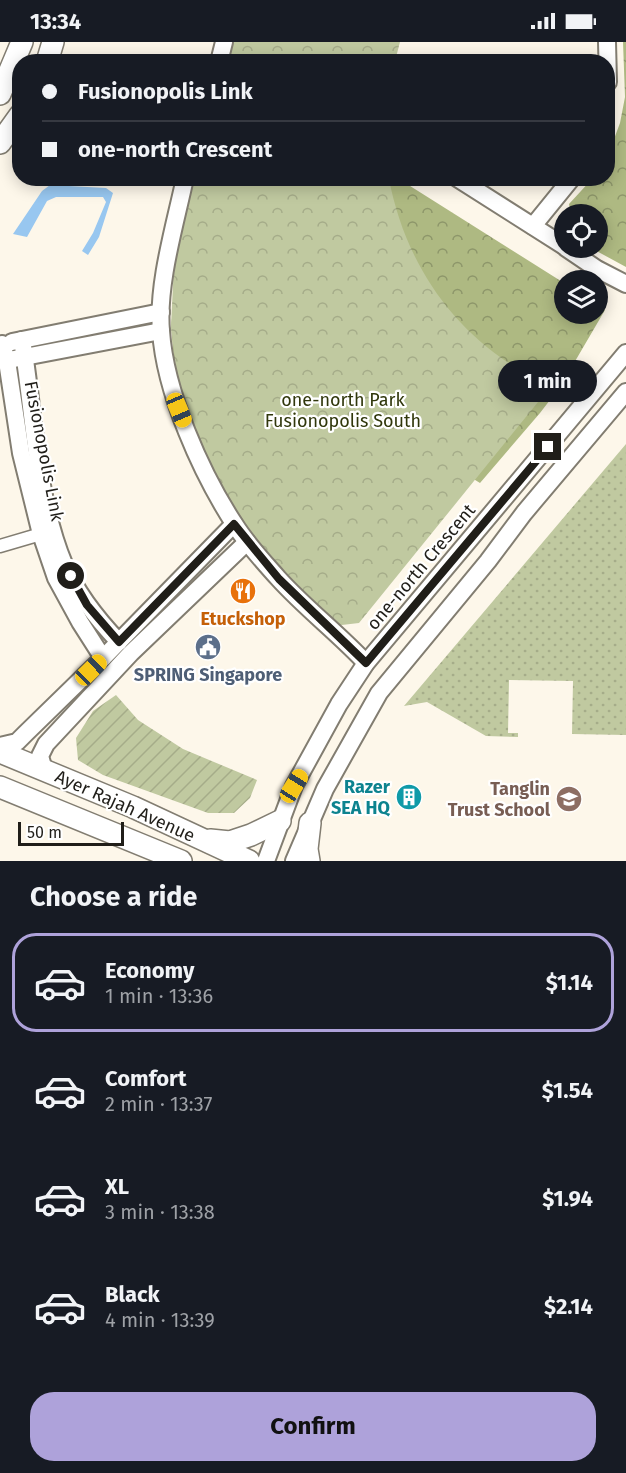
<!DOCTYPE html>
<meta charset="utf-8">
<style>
body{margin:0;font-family:"Fira Sans",sans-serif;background:#242831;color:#f1f3f6;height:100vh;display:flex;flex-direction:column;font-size:22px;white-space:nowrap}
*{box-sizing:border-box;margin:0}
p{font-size:20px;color:#9ea1a6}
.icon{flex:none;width:33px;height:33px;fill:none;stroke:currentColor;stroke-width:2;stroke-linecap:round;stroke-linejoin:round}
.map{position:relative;height:819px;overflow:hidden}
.side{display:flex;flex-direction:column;background:#171b24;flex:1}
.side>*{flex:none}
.top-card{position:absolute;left:12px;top:12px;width:603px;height:132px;border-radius:24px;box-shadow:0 3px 15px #0003;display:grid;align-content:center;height:132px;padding:0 30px;background:#171b24}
.fabs{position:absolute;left:554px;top:162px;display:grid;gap:12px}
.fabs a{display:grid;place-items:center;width:54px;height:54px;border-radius:50%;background:#171b24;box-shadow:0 3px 15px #0003;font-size:30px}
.scale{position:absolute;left:18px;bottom:15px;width:106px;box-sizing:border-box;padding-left:6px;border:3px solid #201e19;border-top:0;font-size:16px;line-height:21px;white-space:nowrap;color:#201e19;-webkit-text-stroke:4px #fff;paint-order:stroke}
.end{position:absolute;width:27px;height:27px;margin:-14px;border:8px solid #201e19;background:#fff;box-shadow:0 0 0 3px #fff}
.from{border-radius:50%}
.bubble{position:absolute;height:42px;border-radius:21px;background:#171b24;box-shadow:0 3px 15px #0003;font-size:20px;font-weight:700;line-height:42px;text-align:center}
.car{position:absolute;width:18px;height:36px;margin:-18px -9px;border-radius:8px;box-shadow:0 0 4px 2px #0007;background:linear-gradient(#f5c518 24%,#345 0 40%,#f5c518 0 76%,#345 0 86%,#f5c518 0)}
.top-card b{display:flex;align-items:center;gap:21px;height:57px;font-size:22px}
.top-card b+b{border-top:2px solid #363941}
.top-card i{width:15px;height:15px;background:#f1f3f6}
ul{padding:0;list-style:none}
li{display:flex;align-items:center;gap:18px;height:99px;margin:0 12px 9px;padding:0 18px;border:3px solid transparent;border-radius:24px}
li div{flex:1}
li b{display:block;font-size:22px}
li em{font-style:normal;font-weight:700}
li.active{border-color:#aea2da}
li>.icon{width:54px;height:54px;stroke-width:1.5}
h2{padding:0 30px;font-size:27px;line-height:72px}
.action{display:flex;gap:12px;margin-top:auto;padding:12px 30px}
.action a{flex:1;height:69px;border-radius:24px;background:#aea2da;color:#111;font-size:24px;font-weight:700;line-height:69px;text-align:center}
.status{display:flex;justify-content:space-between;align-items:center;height:42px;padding:0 30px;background:#171b24;direction:ltr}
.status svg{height:16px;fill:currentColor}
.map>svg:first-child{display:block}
.grass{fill:url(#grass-dots)}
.forest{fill:url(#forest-crowns)}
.park{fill:url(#park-crowns)}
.garden{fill:url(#garden-furrows)}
.water{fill:#98c7f0}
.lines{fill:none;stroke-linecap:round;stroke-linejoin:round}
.pedestrian-casing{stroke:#827d71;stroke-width:15}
.minor-casing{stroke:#827d71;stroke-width:20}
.tertiary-casing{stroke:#827d71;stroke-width:24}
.pedestrian{stroke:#fff;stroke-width:12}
.minor{stroke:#fff;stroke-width:16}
.tertiary{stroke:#fff;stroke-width:21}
.route{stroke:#201e19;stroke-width:8}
.labels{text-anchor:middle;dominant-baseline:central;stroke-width:4.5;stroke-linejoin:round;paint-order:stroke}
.park-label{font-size:18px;fill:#30370b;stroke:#fff}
.street-label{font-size:18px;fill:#201e19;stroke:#fff}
.food-label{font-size:18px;font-weight:bold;fill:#c56008;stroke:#fff}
.service-label{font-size:18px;font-weight:bold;fill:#4e5e75;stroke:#fff}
.culture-label{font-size:18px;font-weight:bold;fill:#0d838f;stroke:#fff;text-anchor:end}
.education-label{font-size:18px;font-weight:bold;fill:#785e54;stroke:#fff;text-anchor:end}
</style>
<div class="status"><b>13:34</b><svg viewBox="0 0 49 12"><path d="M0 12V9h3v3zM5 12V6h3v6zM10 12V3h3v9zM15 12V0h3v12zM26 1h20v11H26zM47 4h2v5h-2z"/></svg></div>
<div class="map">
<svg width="626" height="819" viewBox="0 0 626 819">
<defs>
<pattern id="grass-dots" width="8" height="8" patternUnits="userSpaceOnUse" patternTransform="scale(1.5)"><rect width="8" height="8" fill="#c0c9a0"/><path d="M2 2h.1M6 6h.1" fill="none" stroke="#a5ac89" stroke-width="1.8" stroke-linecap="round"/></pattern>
<pattern id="forest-crowns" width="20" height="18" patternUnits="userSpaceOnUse" patternTransform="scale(1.5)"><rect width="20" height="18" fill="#aeb982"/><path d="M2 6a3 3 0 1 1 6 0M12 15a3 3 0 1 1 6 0" fill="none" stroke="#8d966a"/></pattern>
<pattern id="park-crowns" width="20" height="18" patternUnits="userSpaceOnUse" patternTransform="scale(1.5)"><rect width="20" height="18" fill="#c0c9a0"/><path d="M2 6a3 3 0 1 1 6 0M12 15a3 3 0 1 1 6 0" fill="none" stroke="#a5ac89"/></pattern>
<pattern id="garden-furrows" width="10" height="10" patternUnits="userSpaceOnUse" patternTransform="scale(1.5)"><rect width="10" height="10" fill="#c0c9a0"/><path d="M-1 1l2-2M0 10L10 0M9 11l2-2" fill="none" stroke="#a5ac89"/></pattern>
</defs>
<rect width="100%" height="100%" fill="#fdf7ea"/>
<!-- grass -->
<path class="grass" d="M626,402V693L572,692L573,639L509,638L508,691H518V695L486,694L427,660L404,664Z"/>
<!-- forest -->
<g class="forest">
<path d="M623,0H626V225L591,206H597V172H571L569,162L592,137L608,136V113L620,81L625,55Z"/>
<path d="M191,137H399L564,241V272H597V262L605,268L560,345L540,371L480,441L454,425L174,318L171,284Z"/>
</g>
<!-- park -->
<g class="park">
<path d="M232,0H400L395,19L226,20Z"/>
<path d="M191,137H389C407,230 463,305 551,344L359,581L333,584L297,550L246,487L212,431L179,353L171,284L174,222Z"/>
</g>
<!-- garden -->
<path class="garden" d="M116,653L138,678L183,707L257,738L250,756L234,771H208L103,733L78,718L76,696L93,669Z"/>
<!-- water -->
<path class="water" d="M50,143L106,146L113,151L99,195L88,213L82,209L93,191L106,160L103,155H56L47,159L27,195L13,192L42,149Z"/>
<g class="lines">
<defs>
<path id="pedestrian" d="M0,504L41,492"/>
<g id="minor">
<path d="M607,0L608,40"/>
<path d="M219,20L224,0"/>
<path d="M185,136C175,183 157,242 161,289C165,350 201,431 235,483C247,502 263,519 278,536C305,566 338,591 366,621"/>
<path d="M457,136L564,204"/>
<path d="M533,184L572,136"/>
<path d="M566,206L597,227L626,242"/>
<path d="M22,298C34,369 36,456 64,522C77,552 98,578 119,600"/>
<path d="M12,300L161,270"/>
<path d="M2,302L7,319L21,411L41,492L56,536L80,580L103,616"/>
<path d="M14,317L161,289"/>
<path d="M0,704L17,700L26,691L103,616L234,482"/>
<path d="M44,728L40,714L46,702L131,611L247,500"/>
<path d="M266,819L294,744L339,662L366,621L626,311"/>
<path d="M294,819L325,747L379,651L488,519L524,471L626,350"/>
</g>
<g id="tertiary">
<path d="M47,20L53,0"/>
<path d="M0,52L22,0"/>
<path d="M0,101L20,73"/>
<path d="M0,710L133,765L249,819"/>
<path d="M0,745L181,819"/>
<path d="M210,798L230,800L251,793L280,779"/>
<path d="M309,819L307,807L310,781"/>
</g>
</defs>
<!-- pedestrian casing -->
<use href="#pedestrian" class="pedestrian-casing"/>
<!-- minor casing -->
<use href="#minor" class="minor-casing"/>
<!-- tertiary casing -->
<use href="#tertiary" class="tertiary-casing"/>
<!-- pedestrian -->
<use href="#pedestrian" class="pedestrian"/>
<!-- minor -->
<use href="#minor" class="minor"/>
<!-- tertiary -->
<use href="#tertiary" class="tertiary"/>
</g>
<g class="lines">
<!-- route -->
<path class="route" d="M71,534L87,563L119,600L234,482L279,537L366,621L548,405"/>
</g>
<!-- icons -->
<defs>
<symbol id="restaurant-disc" viewBox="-11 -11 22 22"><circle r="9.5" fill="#e8710a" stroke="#fff"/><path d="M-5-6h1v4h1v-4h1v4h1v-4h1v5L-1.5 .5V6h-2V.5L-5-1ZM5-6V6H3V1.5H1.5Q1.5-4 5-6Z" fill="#fff"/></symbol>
<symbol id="civic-disc" viewBox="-11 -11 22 22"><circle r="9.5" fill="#5c6f8a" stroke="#fff"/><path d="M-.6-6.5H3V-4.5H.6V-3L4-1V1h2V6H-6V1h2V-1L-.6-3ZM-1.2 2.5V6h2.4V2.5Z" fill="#fff"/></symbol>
<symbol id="building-disc" viewBox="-11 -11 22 22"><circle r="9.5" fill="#0f9aa8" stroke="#fff"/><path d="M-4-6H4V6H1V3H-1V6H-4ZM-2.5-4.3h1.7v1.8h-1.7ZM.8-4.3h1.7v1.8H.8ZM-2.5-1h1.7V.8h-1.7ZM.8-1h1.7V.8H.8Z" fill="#fff"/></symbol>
<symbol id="school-disc" viewBox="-11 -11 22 22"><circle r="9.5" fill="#8d6e63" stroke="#fff"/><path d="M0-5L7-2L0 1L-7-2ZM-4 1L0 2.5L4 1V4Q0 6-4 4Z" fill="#fff"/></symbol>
</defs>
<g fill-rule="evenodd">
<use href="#restaurant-disc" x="228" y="534" width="30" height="30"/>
<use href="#civic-disc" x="193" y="590" width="30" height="30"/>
<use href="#building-disc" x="394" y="740" width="30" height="30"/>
<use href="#school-disc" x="554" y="742" width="30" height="30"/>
</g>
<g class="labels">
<!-- park labels -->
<g class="park-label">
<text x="343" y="358">one-north Park<tspan x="343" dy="21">Fusionopolis South</tspan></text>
</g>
<!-- street labels -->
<g class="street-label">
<text transform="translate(44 409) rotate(79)">Fusionopolis Link</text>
<text transform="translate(421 525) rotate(-50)">one-north Crescent</text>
<text transform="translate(125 764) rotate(24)">Ayer Rajah Avenue</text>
</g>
<!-- food labels -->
<g class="food-label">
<text x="243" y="577">Etuckshop</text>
</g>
<!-- service labels -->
<g class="service-label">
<text x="208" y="633">SPRING Singapore</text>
</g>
<!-- culture labels -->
<g class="culture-label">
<text x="390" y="745">Razer<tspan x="390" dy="21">SEA HQ</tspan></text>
</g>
<!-- education labels -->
<g class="education-label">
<text x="550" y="747">Tanglin<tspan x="550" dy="21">Trust School</tspan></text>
</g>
</g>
</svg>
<div class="fabs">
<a><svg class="icon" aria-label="locate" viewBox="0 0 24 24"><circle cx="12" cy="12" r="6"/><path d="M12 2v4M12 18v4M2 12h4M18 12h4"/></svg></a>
<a><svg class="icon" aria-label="layers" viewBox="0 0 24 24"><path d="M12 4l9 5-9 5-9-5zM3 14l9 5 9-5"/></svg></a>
</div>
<div class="scale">50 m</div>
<i class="end from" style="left:71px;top:534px"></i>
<i class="end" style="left:548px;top:405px"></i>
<div class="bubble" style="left:498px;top:318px;width:99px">1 min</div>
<i class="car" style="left:179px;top:368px;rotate:157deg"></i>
<i class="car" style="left:91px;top:628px;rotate:46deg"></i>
<i class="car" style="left:294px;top:744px;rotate:32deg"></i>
<div class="top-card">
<b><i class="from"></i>Fusionopolis Link</b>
<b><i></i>one-north Crescent</b>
</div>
</div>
<section class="side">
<h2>Choose a ride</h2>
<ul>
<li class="active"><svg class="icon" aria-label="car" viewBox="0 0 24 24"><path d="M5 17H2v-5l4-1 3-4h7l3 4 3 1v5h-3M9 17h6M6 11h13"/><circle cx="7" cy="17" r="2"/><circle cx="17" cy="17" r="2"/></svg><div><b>Economy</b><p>1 min · 13:36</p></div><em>$1.14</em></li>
<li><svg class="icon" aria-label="car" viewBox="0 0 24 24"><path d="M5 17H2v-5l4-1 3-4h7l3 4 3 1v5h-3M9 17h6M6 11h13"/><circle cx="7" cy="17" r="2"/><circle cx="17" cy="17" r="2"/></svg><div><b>Comfort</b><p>2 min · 13:37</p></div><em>$1.54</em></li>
<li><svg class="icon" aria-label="car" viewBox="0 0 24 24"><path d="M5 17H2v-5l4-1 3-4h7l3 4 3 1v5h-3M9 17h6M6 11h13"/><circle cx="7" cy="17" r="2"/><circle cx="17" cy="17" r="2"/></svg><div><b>XL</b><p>3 min · 13:38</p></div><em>$1.94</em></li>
<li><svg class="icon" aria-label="car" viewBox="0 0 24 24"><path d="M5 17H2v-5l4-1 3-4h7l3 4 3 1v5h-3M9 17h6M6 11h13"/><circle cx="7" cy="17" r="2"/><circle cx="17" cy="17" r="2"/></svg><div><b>Black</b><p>4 min · 13:39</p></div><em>$2.14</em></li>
</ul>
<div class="action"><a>Confirm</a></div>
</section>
